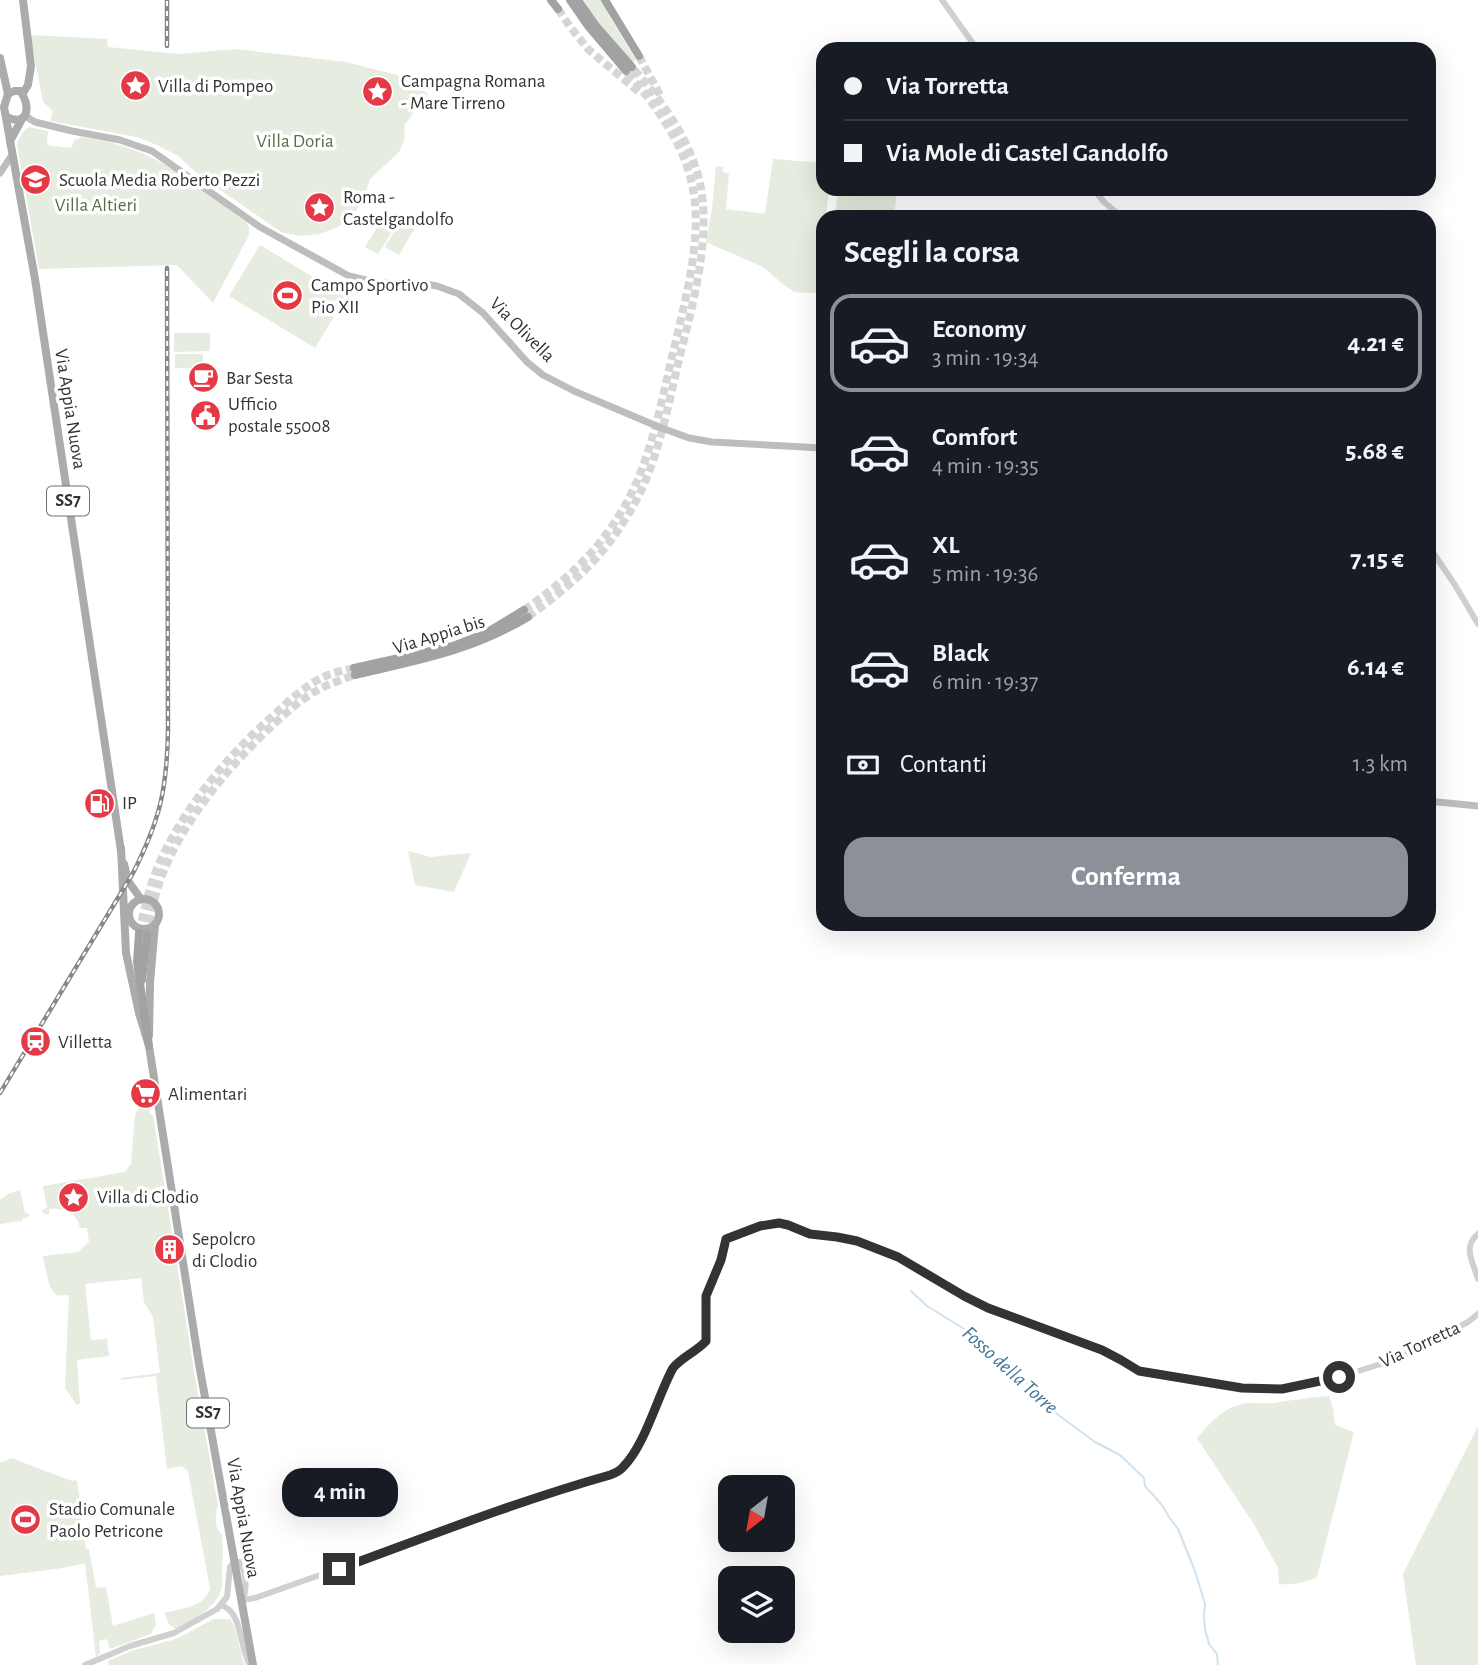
<!DOCTYPE html>
<html lang="it">
<meta charset="utf-8">
<style>
body{margin:0;font-family:"Alegreya Sans",sans-serif;background:#242831;color:#f1f3f6;height:100vh;display:flex;flex-direction:column;font-size:26px;white-space:nowrap}
*{box-sizing:border-box;margin:0}
p{font-size:23px;color:#9ea1a6}
.icon{flex:none;width:38px;height:38px;fill:none;stroke:currentColor;stroke-width:2;stroke-linecap:round;stroke-linejoin:round}
.map{position:relative;flex:1;overflow:hidden}
.details{position:absolute;left:816px;top:210px;width:620px;height:721px;display:flex;flex-direction:column;background:#171b24;border-radius:21px;box-shadow:0 7px 28px #0002}
.details>*{flex:none}
.banner{position:absolute;left:816px;top:42px;width:620px;height:154px;border-radius:21px;box-shadow:0 7px 28px #0002;display:grid;align-content:center;height:154px;padding:0 28px;background:#171b24}
.needle{width:46px;rotate:211deg}
.fabs{position:absolute;left:718px;top:1475px;display:grid;gap:14px}
.fabs a{display:grid;place-items:center;width:77px;height:77px;border-radius:14px;background:#171b24;box-shadow:0 7px 28px #0002;font-size:35px}
.end{position:absolute;width:32px;height:32px;margin:-16px;border:9px solid #333;background:#fff;box-shadow:0 0 0 4px #fff}
.from{border-radius:50%}
.bubble{position:absolute;height:49px;border-radius:21px;background:#171b24;box-shadow:0 7px 28px #0002;font-size:23px;font-weight:700;line-height:49px;text-align:center}
.banner b{display:flex;align-items:center;gap:24px;height:66px;font-size:26px}
.banner b+b{border-top:2px solid #363941}
.banner i{width:18px;height:18px;background:#f1f3f6}
ul{padding:0;list-style:none}
li{display:flex;align-items:center;gap:21px;height:98px;margin:0 14px 10px;padding:0 14px;border:4px solid transparent;border-radius:21px}
li div{flex:1}
li b{display:block;font-size:26px}
li em{font-style:normal;font-weight:700}
li.on{border-color:#8c9099}
li>.icon{width:63px;height:63px;stroke-width:1.5}
h2{padding:0 28px;font-size:32px;line-height:84px}
.pay{display:flex;align-items:center;gap:18px;height:77px;padding:0 28px;font-size:26px}
.pay p{margin-inline-start:auto}
.button{display:flex;gap:14px;margin-top:auto;padding:14px 28px}
.button a{flex:1;height:80px;border-radius:21px;background:#8c9099;color:#fff;font-size:28px;font-weight:700;line-height:80px;text-align:center}
.map>svg:first-child{display:block}
.green{fill:#e6ecdf}
.lines{fill:none;stroke-linecap:round;stroke-linejoin:round}
.stream{stroke:#cfe2ee;stroke-width:2}
.trunk-tunnel{stroke:#d6d6d6;stroke-width:8;stroke-dasharray:8 4;stroke-linecap:butt}
.tertiary{stroke:#d0d0d0;stroke-width:6}
.secondary{stroke:#bdbdbd;stroke-width:7}
.primary{stroke:#ababab;stroke-width:8}
.trunk{stroke:#a2a2a2;stroke-width:8}
.rail-casing{stroke:#888;stroke-width:4.5}
.rail{stroke:#fff;stroke-width:2;stroke-dasharray:5;stroke-linecap:butt}
.route{stroke:#333;stroke-width:9}
.labels{text-anchor:middle;dominant-baseline:central;stroke-width:7;stroke-linejoin:round;paint-order:stroke}
.shield{fill:#fff;stroke:#707070;stroke-width:2}
.shield-label{font-size:18px;font-weight:bold;fill:#333}
.poi-label{font-size:19px;fill:#333;stroke:#fff;text-anchor:start}
.park-label{font-size:19px;fill:#56703f;stroke:#fff}
.street-label{font-size:19px;fill:#333;stroke:#fff}
.water-label{font-size:21px;font-style:italic;fill:#3f7597;stroke:#fff}
</style>
<div class="map">
<svg width="1478" height="1665" viewBox="0 0 1478 1665">
<rect width="100%" height="100%" fill="#fff"/>
<!-- green -->
<g class="green">
<path d="M584,0H602L611,19L636,60L633,62C615,43 596,24 584,0Z"/>
<path d="M30,35L107,39L108,47L178,54L236,49L346,62L397,75L428,94L405,124L404,141L399,152L370,179L364,198L354,214L338,227L320,234L300,236L281,232L200,176L177,155L157,145L137,137L50,121L53,111L43,102Z"/>
<path d="M29,127L48,131L47,145L71,148L75,139L78,140L80,137C98,140 117,143 134,150C174,165 211,197 246,222C250,228 250,232 247,239L213,303L177,265L39,269L17,145C19,138 22,131 29,127Z"/>
<path d="M773,159L822,163V189H829L826,217H822V245L816,293L795,292L785,286L763,267L706,242L712,208L716,166L723,167V172L729,174L726,209L765,214Z"/>
<path d="M838,189H897L894,217H835Z"/>
<path d="M382,219L395,227L378,254L365,247Z"/>
<path d="M401,219L415,228L399,255L385,247Z"/>
<path d="M260,245L346,297L315,348L229,296Z"/>
<path d="M174,333H210V351L174,352Z"/>
<rect x="175" y="354" width="28" height="14"/>
<path d="M408,851L431,857L471,853L454,892L415,885Z"/>
<path d="M149,1106L150,1114L153,1115L195,1377L218,1505C215,1514 214,1528 222,1535C223,1547 223,1556 222,1568C221,1575 224,1583 221,1590C216,1608 192,1620 177,1630L169,1624L164,1613C180,1609 206,1607 210,1588L188,1471L182,1466L167,1469L156,1376L121,1380V1378L160,1373L153,1317L144,1302L141,1278L85,1284L91,1340L107,1339L109,1356L77,1360L80,1403L77,1405L65,1388L69,1295C65,1295 61,1296 57,1295C48,1291 45,1265 43,1256L78,1252L89,1242L87,1228H80C77,1212 63,1208 49,1209V1214H44L42,1210L47,1208L43,1186L125,1172L131,1164L135,1115L138,1109Z"/>
<path d="M20,1190L25,1213L30,1214L27,1218H23L22,1221L0,1224V1200L8,1194Z"/>
<path d="M1329,1396L1333,1408L1335,1425L1354,1432L1317,1577C1304,1583 1293,1585 1279,1584L1278,1568L1255,1526L1197,1438C1212,1421 1226,1404 1251,1403C1261,1403 1270,1404 1279,1402C1296,1400 1312,1397 1329,1396Z"/>
<path d="M1478,1426V1665H1416L1403,1574Z"/>
<path d="M11,1458L72,1481L77,1480L86,1549H89L96,1588L106,1587L113,1626L154,1613L156,1624L151,1634L110,1649L107,1639L99,1641L100,1653L96,1657L85,1563L63,1568L0,1576V1462H3Z"/>
<path d="M214,1619H230C237,1627 240,1653 245,1665H109L108,1661L131,1651L176,1639Z"/>
</g>
<g class="lines">
<!-- stream -->
<path class="stream" d="M911,1291L927,1306L979,1338L995,1362L1013,1371L1015,1377L1022,1379L1037,1390L1048,1399L1057,1414L1095,1442L1120,1455L1144,1478L1145,1486L1162,1505L1169,1517L1178,1529L1195,1571L1205,1604L1204,1616L1205,1629L1209,1644L1217,1654L1218,1665"/>
<!-- trunk-tunnel -->
<g class="trunk-tunnel">
<path d="M558,9L571,28L589,50L639,92"/>
<path d="M639,56L660,95"/>
<path d="M524,610C562,583 593,557 618,517C649,469 659,412 672,357C684,304 704,238 692,184C682,140 655,105 626,71"/>
<path d="M528,617C570,586 601,560 628,515C656,470 666,415 678,364C692,306 714,234 698,175C686,133 660,99 632,67"/>
<path d="M139,933C144,910 149,887 158,866C184,807 228,755 276,713C291,699 308,683 328,675C336,672 345,670 354,668"/>
<path d="M147,935C151,913 155,893 163,873C184,819 232,763 274,724C286,713 298,702 311,694C325,685 340,680 355,675"/>
</g>
<!-- tertiary -->
<g class="tertiary">
<path d="M942,0L977,49"/>
<path d="M1093,189L1105,203L1122,217"/>
<path d="M1428,545L1455,585L1478,624"/>
<path d="M1478,1234C1462,1247 1473,1262 1478,1279"/>
<path d="M221,1605C243,1612 239,1647 250,1665"/>
<path d="M85,1665L130,1646L174,1633L217,1609L227,1597L230,1567L234,1562H240C246,1572 248,1590 242,1600L255,1598L444,1531L510,1506L619,1471C642,1453 658,1395 673,1368C682,1357 696,1351 706,1341L707,1296L721,1260L726,1239L760,1226L779,1223L788,1225L810,1234L857,1241L905,1261L984,1306L1102,1350L1121,1360L1139,1372L1226,1387L1256,1390L1282,1389L1339,1377L1397,1359L1468,1322L1478,1314"/>
</g>
<!-- secondary -->
<g class="secondary">
<path d="M25,116L35,122L72,131L120,140L152,151L260,227L349,276L378,283H420L437,286L459,294L483,313L527,362L543,375L574,391L659,427L689,438L712,442L822,448"/>
<path d="M0,173L12,155"/>
<path d="M1428,801L1478,806"/>
</g>
<!-- primary -->
<g class="primary">
<path d="M23,0L31,66L28,85L23,93"/>
<path d="M0,58L8,94"/>
<path d="M8,94L4,107L35,279L121,851"/>
<path d="M7,117C29,128 31,104 20,91H14L8,94"/>
<path d="M10,141L22,119"/>
<path d="M121,848L126,953L139,1013L149,1046L199,1364L253,1665"/>
<path d="M124,864L128,881L141,899"/>
<circle cx="144" cy="914" r="15"/>
<path d="M149,1036L150,982L155,925"/>
</g>
<!-- trunk -->
<g class="trunk">
<path d="M551,0L558,9"/>
<path d="M570,0L588,26L626,71"/>
<path d="M578,0L596,26L632,67"/>
<path d="M605,0L639,56"/>
<path d="M354,668L453,646L486,633L524,610"/>
<path d="M355,675C419,660 471,651 528,617"/>
<path d="M139,933L137,962L149,1046"/>
<path d="M142,980L147,935"/>
</g>
<defs>
<g id="rail">
<path d="M167,46V0"/>
<path d="M0,1093L133,873C160,820 167,789 168,730L167,268"/>
</g>
</defs>
<!-- rail casing -->
<use href="#rail" class="rail-casing"/>
<!-- rail -->
<use href="#rail" class="rail"/>
</g>
<g class="lines">
<!-- route -->
<path class="route" d="M339,1569C429,1536 518,1501 610,1475C616,1473 620,1471 624,1466C645,1445 658,1395 673,1368C682,1357 696,1352 706,1341V1296L721,1260L726,1239L760,1226L779,1223L788,1225L810,1234L837,1237L857,1241L898,1257L964,1296L988,1308L1102,1350L1121,1360L1139,1371L1242,1388L1282,1389L1339,1377"/>
</g>
<!-- icons -->
<defs>
<symbol id="sight-disc" viewBox="-11 -11 22 22"><circle r="9.5" fill="#e63946" stroke="#fff"/><path d="M0-6L1.8-2.2L6-1.7L2.9 1.2L3.7 5.4L0 3.3L-3.7 5.4L-2.9 1.2L-6-1.7L-1.8-2.2Z" fill="#fff"/></symbol>
<symbol id="school-disc" viewBox="-11 -11 22 22"><circle r="9.5" fill="#e63946" stroke="#fff"/><path d="M0-5L7-2L0 1L-7-2ZM-4 1L0 2.5L4 1V4Q0 6-4 4Z" fill="#fff"/></symbol>
<symbol id="stadium-disc" viewBox="-11 -11 22 22"><circle r="9.5" fill="#e63946" stroke="#fff"/><path d="M0-5a6.5 5 0 1 0 0 10a6.5 5 0 1 0 0-10ZM-3.5-1.8h7v3.6h-7Z" fill="#fff"/></symbol>
<symbol id="cafe-disc" viewBox="-11 -11 22 22"><circle r="9.5" fill="#e63946" stroke="#fff"/><path d="M-5.5-4.5H6V0H3Q3 3.5 0 3.5H-2.5Q-5.5 3.5-5.5 0ZM3-3.2v2h1.7v-2ZM-6 4.5H4V6H-6Z" fill="#fff"/></symbol>
<symbol id="civic-disc" viewBox="-11 -11 22 22"><circle r="9.5" fill="#e63946" stroke="#fff"/><path d="M-.6-6.5H3V-4.5H.6V-3L4-1V1h2V6H-6V1h2V-1L-.6-3ZM-1.2 2.5V6h2.4V2.5Z" fill="#fff"/></symbol>
<symbol id="fuel-disc" viewBox="-11 -11 22 22"><circle r="9.5" fill="#e63946" stroke="#fff"/><path d="M-5.5-6h7V0h2V4h1.3V-2.5L3-4.5l.8-.8L6-3V5H2.5V1h-1V6h-7ZM-4.2-4.7v3.2H.2V-4.7Z" fill="#fff"/></symbol>
<symbol id="station-disc" viewBox="-11 -11 22 22"><circle r="9.5" fill="#e63946" stroke="#fff"/><path d="M-3-6H3Q5-6 5-4V2Q5 4 3 4L4.5 6H3L1.5 4h-3L-3 6H-4.5L-3 4Q-5 4-5 2V-4Q-5-6-3-6ZM-3.5-4v3h7v-3ZM-3.5 1v1.5H-2V1ZM2 1v1.5H3.5V1Z" fill="#fff"/></symbol>
<symbol id="supermarket-disc" viewBox="-11 -11 22 22"><circle r="9.5" fill="#e63946" stroke="#fff"/><path d="M-6-5.5h2.5l.6 2H6L4.5 2H-2.5L-4.4-4H-6ZM-1.5 3.2a1.3 1.3 0 1 0 .1 0ZM3 3.2a1.3 1.3 0 1 0 .1 0Z" fill="#fff"/></symbol>
<symbol id="building-disc" viewBox="-11 -11 22 22"><circle r="9.5" fill="#e63946" stroke="#fff"/><path d="M-4-6H4V6H1V3H-1V6H-4ZM-2.5-4.3h1.7v1.8h-1.7ZM.8-4.3h1.7v1.8H.8ZM-2.5-1h1.7V.8h-1.7ZM.8-1h1.7V.8H.8Z" fill="#fff"/></symbol>
</defs>
<g fill-rule="evenodd">
<use href="#sight-disc" x="118" y="68" width="35" height="35"/>
<use href="#sight-disc" x="360" y="74" width="35" height="35"/>
<use href="#school-disc" x="18" y="162" width="35" height="35"/>
<use href="#sight-disc" x="302" y="190" width="35" height="35"/>
<use href="#stadium-disc" x="270" y="278" width="35" height="35"/>
<use href="#cafe-disc" x="186" y="360" width="35" height="35"/>
<use href="#civic-disc" x="188" y="398" width="35" height="35"/>
<use href="#fuel-disc" x="82" y="786" width="35" height="35"/>
<use href="#station-disc" x="18" y="1024" width="35" height="35"/>
<use href="#supermarket-disc" x="128" y="1076" width="35" height="35"/>
<use href="#sight-disc" x="56" y="1180" width="35" height="35"/>
<use href="#building-disc" x="152" y="1232" width="35" height="35"/>
<use href="#stadium-disc" x="8" y="1502" width="35" height="35"/>
</g>
<g class="labels">
<!-- shield labels -->
<g class="shield">
<rect x="47" y="486.5" width="42" height="29" rx="5"/>
<rect x="187" y="1398.5" width="42" height="29" rx="5"/>
</g>
<g class="shield-label">
<text x="68" y="501">SS7</text>
<text x="208" y="1413">SS7</text>
</g>
<!-- poi labels -->
<g class="poi-label">
<text x="401" y="81">Campagna Romana<tspan x="401" dy="22">- Mare Tirreno</tspan></text>
<text x="158" y="86">Villa di Pompeo</text>
<text x="59" y="180">Scuola Media Roberto Pezzi</text>
<text x="343" y="197">Roma -<tspan x="343" dy="22">Castelgandolfo</tspan></text>
<text x="311" y="285">Campo Sportivo<tspan x="311" dy="22">Pio XII</tspan></text>
<text x="226" y="378">Bar Sesta</text>
<text x="228" y="404">Ufficio<tspan x="228" dy="22">postale 55008</tspan></text>
<text x="122" y="803">IP</text>
<text x="58" y="1042">Villetta</text>
<text x="168" y="1094">Alimentari</text>
<text x="97" y="1197">Villa di Clodio</text>
<text x="192" y="1239">Sepolcro<tspan x="192" dy="22">di Clodio</tspan></text>
<text x="49" y="1509">Stadio Comunale<tspan x="49" dy="22">Paolo Petricone</tspan></text>
</g>
<!-- park labels -->
<g class="park-label">
<text x="295" y="141">Villa Doria</text>
<text x="96" y="205">Villa Altieri</text>
</g>
<!-- street labels -->
<g class="street-label">
<text transform="translate(522 330) rotate(45)">Via Olivella</text>
<text transform="translate(70 409) rotate(81)">Via Appia Nuova</text>
<text transform="translate(439 635) rotate(-17)">Via Appia bis</text>
<text transform="translate(1420 1345) rotate(-25)">Via Torretta</text>
<text transform="translate(243 1518) rotate(80)">Via Appia Nuova</text>
</g>
<!-- water labels -->
<g class="water-label">
<text transform="translate(1010 1370) rotate(42)">Fosso della Torre</text>
</g>
</g>
</svg>
<div class="fabs">
<a><svg class="needle" viewBox="-14 -14 28 28"><path d="M0-13l5 13h-10z" fill="#e53935"/><path d="M0 13l5-13h-10z" fill="#9ea1a6"/></svg></a>
<a><svg class="icon" aria-label="layers" viewBox="0 0 24 24"><path d="M12 4l9 5-9 5-9-5zM3 14l9 5 9-5"/></svg></a>
</div>
<i class="end from" style="left:1339px;top:1377px"></i>
<i class="end" style="left:339px;top:1569px"></i>
<div class="bubble" style="left:282px;top:1468px;width:116px">4 min</div>
<div class="banner">
<b><i class="from"></i>Via Torretta</b>
<b><i></i>Via Mole di Castel Gandolfo</b>
</div>
<section class="details">
<h2>Scegli la corsa</h2>
<ul>
<li class="on"><svg class="icon" aria-label="car" viewBox="0 0 24 24"><path d="M5 17H2v-5l4-1 3-4h7l3 4 3 1v5h-3M9 17h6M6 11h13"/><circle cx="7" cy="17" r="2"/><circle cx="17" cy="17" r="2"/></svg><div><b>Economy</b><p>3 min · 19:34</p></div><em>4.21 €</em></li>
<li><svg class="icon" aria-label="car" viewBox="0 0 24 24"><path d="M5 17H2v-5l4-1 3-4h7l3 4 3 1v5h-3M9 17h6M6 11h13"/><circle cx="7" cy="17" r="2"/><circle cx="17" cy="17" r="2"/></svg><div><b>Comfort</b><p>4 min · 19:35</p></div><em>5.68 €</em></li>
<li><svg class="icon" aria-label="car" viewBox="0 0 24 24"><path d="M5 17H2v-5l4-1 3-4h7l3 4 3 1v5h-3M9 17h6M6 11h13"/><circle cx="7" cy="17" r="2"/><circle cx="17" cy="17" r="2"/></svg><div><b>XL</b><p>5 min · 19:36</p></div><em>7.15 €</em></li>
<li><svg class="icon" aria-label="car" viewBox="0 0 24 24"><path d="M5 17H2v-5l4-1 3-4h7l3 4 3 1v5h-3M9 17h6M6 11h13"/><circle cx="7" cy="17" r="2"/><circle cx="17" cy="17" r="2"/></svg><div><b>Black</b><p>6 min · 19:37</p></div><em>6.14 €</em></li>
</ul>
<div class="pay"><svg class="icon" aria-label="cash" viewBox="0 0 24 24"><path d="M3 7h18v10H3z"/><circle cx="12" cy="12" r="2"/></svg>Contanti<p>1.3 km</p></div>
<div class="button"><a>Conferma</a></div>
</section>
</div>
